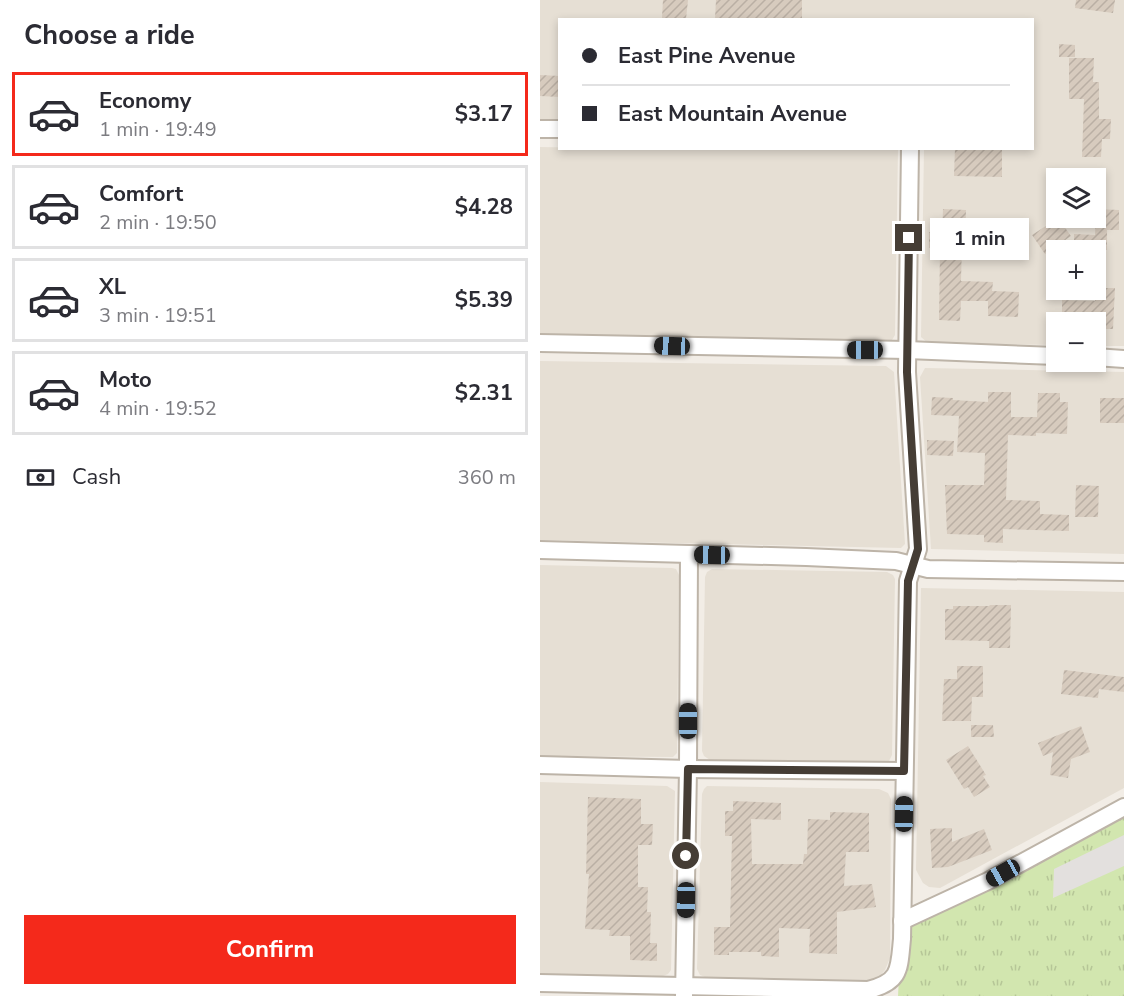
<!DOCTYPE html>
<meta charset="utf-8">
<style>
body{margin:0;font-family:"Nunito Sans",sans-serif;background:#f7f7f7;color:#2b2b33;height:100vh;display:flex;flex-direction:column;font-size:22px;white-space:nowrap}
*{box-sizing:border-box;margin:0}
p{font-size:20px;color:#7c7c81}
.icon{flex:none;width:33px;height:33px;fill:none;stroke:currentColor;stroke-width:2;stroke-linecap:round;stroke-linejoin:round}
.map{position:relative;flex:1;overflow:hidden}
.sheet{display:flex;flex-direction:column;background:#fff;width:540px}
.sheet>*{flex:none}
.top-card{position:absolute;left:18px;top:18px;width:476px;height:132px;border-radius:0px;box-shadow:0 3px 9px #0003;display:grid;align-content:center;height:132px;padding:0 24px;background:#fff}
.fabs{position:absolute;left:506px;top:168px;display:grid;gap:12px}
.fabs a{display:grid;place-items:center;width:60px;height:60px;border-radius:0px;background:#fff;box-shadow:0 3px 9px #0003;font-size:30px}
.end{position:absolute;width:27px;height:27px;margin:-14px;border:8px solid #453d35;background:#fff;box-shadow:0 0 0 3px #fff}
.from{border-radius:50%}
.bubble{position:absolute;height:42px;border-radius:0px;background:#fff;box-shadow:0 3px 9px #0003;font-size:20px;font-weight:700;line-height:42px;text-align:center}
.car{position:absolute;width:18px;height:36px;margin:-18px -9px;border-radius:8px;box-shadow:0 0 4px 2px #0007;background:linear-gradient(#222 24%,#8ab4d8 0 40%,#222 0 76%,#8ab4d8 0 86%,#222 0)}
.top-card b{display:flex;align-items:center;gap:21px;height:57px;font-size:22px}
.top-card b+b{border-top:2px solid #e1e1e2}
.top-card i{width:15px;height:15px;background:#2b2b33}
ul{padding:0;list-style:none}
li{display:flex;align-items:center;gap:18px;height:84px;margin:0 12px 9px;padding:0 12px;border:3px solid #e1e1e2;border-radius:0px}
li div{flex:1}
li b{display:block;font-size:22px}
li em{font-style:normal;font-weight:700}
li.selected{border-color:#f4291b}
li>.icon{width:54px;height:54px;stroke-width:1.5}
h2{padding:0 24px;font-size:27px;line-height:72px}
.pay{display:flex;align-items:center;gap:15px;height:66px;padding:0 24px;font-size:22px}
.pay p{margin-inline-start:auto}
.primary-button{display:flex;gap:12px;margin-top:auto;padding:12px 24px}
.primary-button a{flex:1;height:69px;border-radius:0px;background:#f4291b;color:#fff;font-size:24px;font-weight:700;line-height:69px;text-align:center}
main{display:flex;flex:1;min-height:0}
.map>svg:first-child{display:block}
.residential{fill:#e6dfd4;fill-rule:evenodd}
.park{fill:url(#park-tufts)}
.parking{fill:#e3e0de}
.building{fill:url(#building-hatch)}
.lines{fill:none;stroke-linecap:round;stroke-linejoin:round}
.street-casing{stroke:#bdb4a8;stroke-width:20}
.street{stroke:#fff;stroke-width:16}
.route{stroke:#453d35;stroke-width:8}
</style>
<main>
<section class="sheet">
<h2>Choose a ride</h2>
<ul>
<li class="selected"><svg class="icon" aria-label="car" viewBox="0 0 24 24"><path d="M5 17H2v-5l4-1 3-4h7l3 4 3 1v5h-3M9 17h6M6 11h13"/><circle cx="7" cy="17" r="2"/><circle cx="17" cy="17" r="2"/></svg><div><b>Economy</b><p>1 min · 19:49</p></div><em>$3.17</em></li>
<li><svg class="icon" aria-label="car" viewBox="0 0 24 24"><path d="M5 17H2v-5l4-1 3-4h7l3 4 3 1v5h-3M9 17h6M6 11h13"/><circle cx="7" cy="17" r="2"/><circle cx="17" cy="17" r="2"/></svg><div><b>Comfort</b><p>2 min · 19:50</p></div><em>$4.28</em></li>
<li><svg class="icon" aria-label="car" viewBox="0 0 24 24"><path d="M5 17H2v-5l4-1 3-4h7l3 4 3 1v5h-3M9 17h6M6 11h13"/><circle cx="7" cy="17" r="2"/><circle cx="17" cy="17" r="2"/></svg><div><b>XL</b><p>3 min · 19:51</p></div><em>$5.39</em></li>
<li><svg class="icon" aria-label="car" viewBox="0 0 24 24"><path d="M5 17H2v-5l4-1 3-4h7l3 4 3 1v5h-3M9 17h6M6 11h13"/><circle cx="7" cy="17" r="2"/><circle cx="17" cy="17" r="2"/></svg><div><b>Moto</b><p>4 min · 19:52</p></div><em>$2.31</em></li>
</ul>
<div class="pay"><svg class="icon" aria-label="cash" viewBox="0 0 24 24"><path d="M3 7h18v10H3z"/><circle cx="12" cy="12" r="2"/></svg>Cash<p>360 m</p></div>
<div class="primary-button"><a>Confirm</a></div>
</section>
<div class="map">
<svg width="584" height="996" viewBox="0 0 584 996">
<defs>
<pattern id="park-tufts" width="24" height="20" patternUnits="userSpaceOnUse" patternTransform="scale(1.5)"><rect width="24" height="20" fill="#d2e6af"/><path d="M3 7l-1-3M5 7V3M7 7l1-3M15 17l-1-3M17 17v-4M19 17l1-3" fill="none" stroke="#b6c697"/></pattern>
<pattern id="building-hatch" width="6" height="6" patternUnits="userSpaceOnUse" patternTransform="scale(1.5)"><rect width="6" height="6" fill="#d7cbbe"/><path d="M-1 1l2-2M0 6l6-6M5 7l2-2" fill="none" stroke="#baafa4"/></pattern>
</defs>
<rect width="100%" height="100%" fill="#f2ede6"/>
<!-- residential -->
<g class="residential">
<path d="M0,0H584V346H555V322H516V345L388,343L381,337L384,149L492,148V20H20L19,123L0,122ZM516,178H555V218H516ZM516,250H555V290H516Z"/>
<path d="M0,147L108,149H358L355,335L352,340L345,343L0,336Z"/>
<path d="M0,361L346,366L354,372L365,544L361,548L0,540Z"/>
<path d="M385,368L584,372V554L391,549L380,377Z"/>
<path d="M0,565L132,568L136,569L139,575L137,753L133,757L0,756Z"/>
<path d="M172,569L347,572L353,575L355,579L352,755L349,761L344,763L170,760L164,756L162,751L165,577L167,572Z"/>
<path d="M381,588L584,592V788L400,888L389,887L383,883L376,870Z"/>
<path d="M0,782L127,786L135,791L131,970L128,974L123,976L0,974Z"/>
<path d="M167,786L339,789L348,793L351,799L350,958L345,970L339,977L328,981L165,977L160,975L157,969L162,794L164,789Z"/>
</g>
<!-- park -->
<path class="park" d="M584,807V996H358L362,921Z"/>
<!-- parking -->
<path class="parking" d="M584,835V866L513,898L514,869Z"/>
<!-- building -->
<g class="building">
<path d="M123,0H148L146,19L122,18Z"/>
<path d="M176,0H262V19H175Z"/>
<path d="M536,0H575L573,13L535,8Z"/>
<path d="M519,44L535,45V57H519Z"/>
<path d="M529,58H554L553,82H559V119H571L570,139H562L561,157H542L544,99H529Z"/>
<path d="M0,75L20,76V97L0,96Z"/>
<path d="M415,148H462V177L414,176Z"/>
<path d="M403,209L426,210L425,244H422L421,281L453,282L452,291L479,292L478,317L448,316V301H421L420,321L399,320L400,249L389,248V232L402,233Z"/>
<path d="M556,209L579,210V230H567V250L534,249V234L555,235Z"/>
<path d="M518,218L531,236L505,254L492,235Z"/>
<path d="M555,288H575L573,329H555V322H545V316L522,315V300L555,301Z"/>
<path d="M448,392H471V417H497L498,393H520V402H528L527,434L496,433V436L468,435L466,500L500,501V514L529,515V531L463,529V543L444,542V535L407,534L405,485H444L445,453L417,452L419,416L391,415L392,397L413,398V400L448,402Z"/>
<rect x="560" y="398" width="24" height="25"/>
<path d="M387,440L414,441L413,456L387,455Z"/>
<path d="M536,485L559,486L558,517H535Z"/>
<path d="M450,605H471L470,648H449V641L405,640V609H413V606H449Z"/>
<path d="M417,666H443V697H432L431,721H402L404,679H417Z"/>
<path d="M524,670L584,677V692L559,689L558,698L521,694Z"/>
<path d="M431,725H453L454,737H431Z"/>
<path d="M541,726L550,752L531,759L528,778L510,775L513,752L503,756L498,743Z"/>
<path d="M428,746L446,775L443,776L450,787L434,797L428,787L424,789L406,760Z"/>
<path d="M48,797L101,799V824H113L112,845H98V887H108L107,912H111L110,943H117V961L90,960V936H69L70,930L45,929L49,874H46Z"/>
<path d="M193,801L241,803V820L211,819L212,864H263L264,854H267L268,819L290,820V812L329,813V852H306L304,886L332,884L336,907L297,912V954L269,953L270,929L239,928V957L221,956V952H189V955H174V927H190L192,836H185V811H193Z"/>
<path d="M412,828V842L444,829L452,850L408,867L392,868L390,829Z"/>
</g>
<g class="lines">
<defs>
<g id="street">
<path d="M0,129H20"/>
<path d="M0,343L367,350L516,356"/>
<path d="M555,357L584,359"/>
<path d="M0,550L266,557L356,561L388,569L584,572"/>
<path d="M0,765L148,769L364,771"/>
<path d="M362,921L448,881L584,807"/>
<path d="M0,983L328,990C361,982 359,969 362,939L368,581L378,549L367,372L370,148"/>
<path d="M144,996L148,769L149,554"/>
</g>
</defs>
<!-- street casing -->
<use href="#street" class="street-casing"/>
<!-- street -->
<use href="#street" class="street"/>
</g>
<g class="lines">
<!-- route -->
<path class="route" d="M146,856L148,769L364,771L368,581L378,549L367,372L369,238"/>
</g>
</svg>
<div class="fabs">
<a><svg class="icon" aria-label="layers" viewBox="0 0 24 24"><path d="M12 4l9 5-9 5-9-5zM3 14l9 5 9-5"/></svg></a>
<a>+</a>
<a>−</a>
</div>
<i class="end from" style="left:146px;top:856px"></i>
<i class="end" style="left:369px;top:238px"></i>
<div class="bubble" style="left:390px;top:218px;width:99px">1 min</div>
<i class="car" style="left:132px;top:346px;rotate:272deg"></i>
<i class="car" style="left:325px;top:350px;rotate:270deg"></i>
<i class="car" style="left:172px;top:555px;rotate:271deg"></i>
<i class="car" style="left:148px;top:721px;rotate:0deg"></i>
<i class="car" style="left:364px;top:814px;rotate:1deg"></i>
<i class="car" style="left:463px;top:873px;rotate:241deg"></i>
<i class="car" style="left:146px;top:900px;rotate:181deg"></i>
<div class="top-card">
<b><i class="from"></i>East Pine Avenue</b>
<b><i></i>East Mountain Avenue</b>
</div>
</div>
</main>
